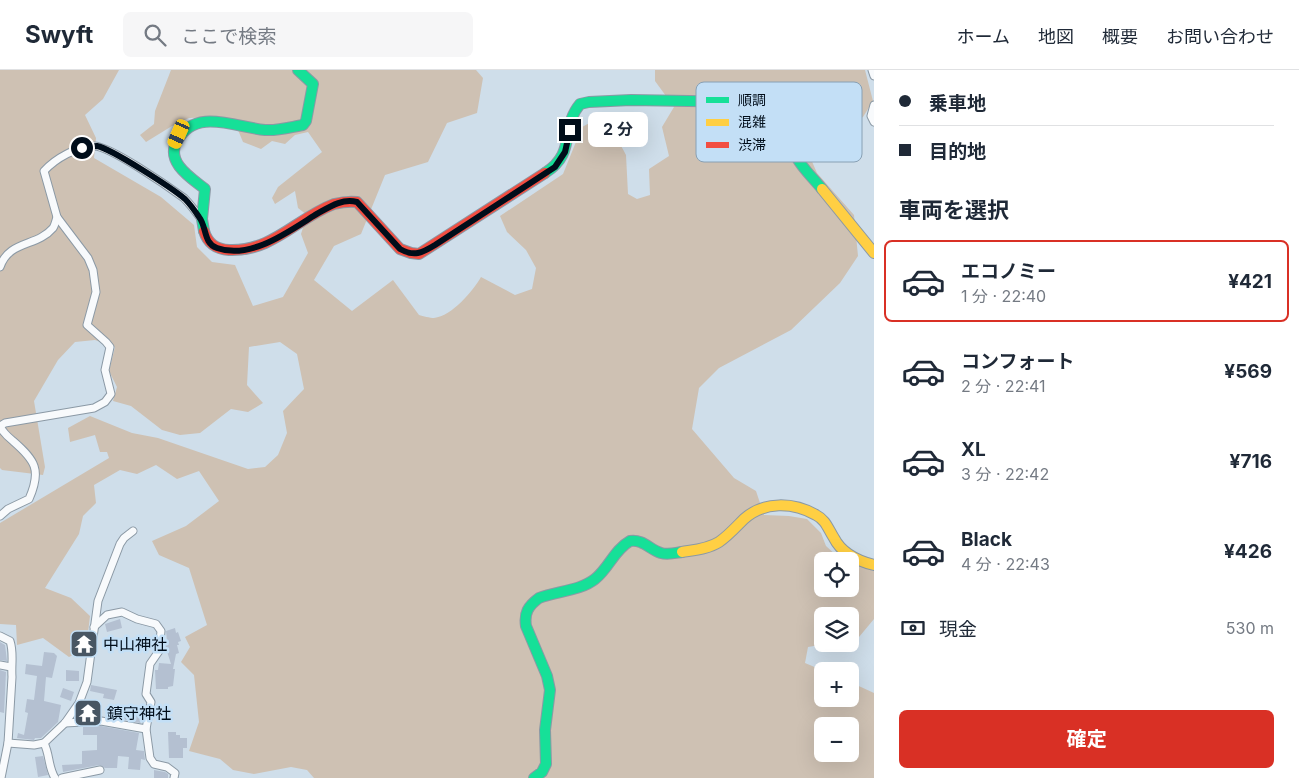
<!DOCTYPE html>
<html lang="ja">
<meta charset="utf-8">
<style>
body{margin:0;font-family:Inter,"Noto Sans JP",sans-serif;background:#f6f6f7;color:#1f2937;height:100vh;display:flex;flex-direction:column;font-size:19px;white-space:nowrap}
*{box-sizing:border-box;margin:0}
p{font-size:16px;color:#747a83}
.icon{flex:none;width:28px;height:28px;fill:none;stroke:currentColor;stroke-width:2;stroke-linecap:round;stroke-linejoin:round}
.map{position:relative;flex:1;overflow:hidden}
.sheet{display:flex;flex-direction:column;background:#fff;width:425px}
.sheet>*{flex:none}
.hud{display:grid;align-content:center;height:110px;padding:0 25px;background:#fff}
.controls{position:absolute;left:814px;top:482px;display:grid;gap:10px}
.controls a{display:grid;place-items:center;width:45px;height:45px;border-radius:8px;background:#fff;box-shadow:0 5px 20px #0002;font-size:25px}
.end{position:absolute;width:22px;height:22px;margin:-11px;border:6px solid #000d1a;background:#fff;box-shadow:0 0 0 2px #fff}
.from{border-radius:50%}
.bubble{position:absolute;height:35px;border-radius:8px;background:#fff;box-shadow:0 5px 20px #0002;font-size:16px;font-weight:700;line-height:35px;text-align:center}
.car{position:absolute;width:15px;height:30px;margin:-15px -8px;border-radius:6px;box-shadow:0 0 4px 1px #0007;background:linear-gradient(#f5c518 24%,#345 0 40%,#f5c518 0 76%,#345 0 86%,#f5c518 0)}
.hud b{display:flex;align-items:center;gap:18px;height:48px;font-size:19px}
.hud b+b{border-top:1px solid #e0e1e3}
.hud i{width:12px;height:12px;background:#1f2937}
ul{padding:0;list-style:none}
li{display:flex;align-items:center;gap:15px;height:82px;margin:0 10px 8px;padding:0 15px;border:2px solid transparent;border-radius:8px}
li div{flex:1}
li b{display:block;font-size:19px}
li em{font-style:normal;font-weight:700}
li.on{border-color:#d93025}
li>.icon{width:45px;height:45px;stroke-width:1.5}
h2{padding:0 25px;font-size:22px;line-height:60px}
.pay{display:flex;align-items:center;gap:12px;height:55px;padding:0 25px;font-size:19px}
.pay p{margin-inline-start:auto}
.primary-button{display:flex;gap:10px;margin-top:auto;padding:10px 25px}
.primary-button a{flex:1;height:58px;border-radius:8px;background:#d93025;color:#fff;font-size:20px;font-weight:700;line-height:58px;text-align:center}
header{display:flex;align-items:center;gap:30px;box-sizing:border-box;height:70px;padding:0 25px;background:#fff;border-bottom:1px solid #e0e1e3}
header strong{font-size:24px}
nav{display:flex;gap:28px;margin-inline-start:auto;font-size:18px}
.search{width:350px;height:45px;background:#f6f6f7;display:flex;align-items:center;gap:12px;box-sizing:border-box;padding:0 18px;border-radius:8px;color:#747a83;font-size:19px}
main{display:flex;flex:1;min-height:0}
.map>svg:first-child{display:block}
.green{fill:#cec1b3;fill-rule:evenodd}
.building{fill:#b4c0d1}
.lines{fill:none;stroke-linecap:round;stroke-linejoin:round}
.street-casing{stroke:#8b99a5;stroke-width:9}
.fast-casing{stroke:#8b99a5;stroke-width:12}
.slow-casing{stroke:#8b99a5;stroke-width:12}
.jam-casing{stroke:#8b99a5;stroke-width:12}
.street{stroke:#f8fafc;stroke-width:7}
.fast{stroke:#16e098;stroke-width:10}
.slow{stroke:#ffcf43;stroke-width:10}
.jam{stroke:#f24e42;stroke-width:10}
.route{stroke:#000d1a;stroke-width:6}
.labels{text-anchor:middle;dominant-baseline:central;stroke-width:5;stroke-linejoin:round;paint-order:stroke}
.poi-label{font-size:16px;fill:#000d1a;stroke:#c3dff6;text-anchor:start}
.key{fill:#c3dff6;stroke:#88a0b4;stroke-width:1}
.key-label{font-size:14px;fill:#000d1a}
</style>
<header>
<strong>Swyft</strong>
<div class="search"><svg class="icon" aria-label="search" viewBox="0 0 24 24"><circle cx="10" cy="10" r="6"/><path d="M15 15l6 6"/></svg>ここで検索</div>
<nav><a>ホーム</a><a>地図</a><a>概要</a><a>お問い合わせ</a></nav>
</header>
<main>
<div class="map">
<svg width="874" height="708" viewBox="0 0 874 708">
<rect width="100%" height="100%" fill="#cfdeea"/>
<!-- green -->
<path class="green" d="M0,0H119L103,29L85,45L96,68L94,88L161,127L194,155L197,177L212,192L235,195L253,236L283,227L308,183L301,164L307,145L298,138L295,121L275,134L272,128L278,117L322,82L308,62L295,65L285,74L272,71L261,79L243,72L238,60L214,47L189,48L172,56L146,72L140,65L154,54L155,41L171,0H476L483,8L477,43L447,53L428,92L385,105L361,164L334,176L314,210L352,241L393,210L419,245C423,246 430,248 434,248C452,246 473,221 481,207L515,225L532,219L536,198L526,180L507,162L500,146L563,104L582,57L597,49L611,57L626,85L628,124L637,129L650,125L649,99L669,86L662,57L674,37L655,11V0H865L873,31L863,47L845,56L827,61L806,78L817,103L854,145L858,186L840,213L791,260L719,298L699,318L692,359L734,408L756,421L764,445L789,446L807,449L821,463L826,476L838,487L848,491H822V519H850V492L874,501V549L859,567L850,569V546H822V574H825L808,577L805,593L824,601H822V629H850V612L874,623V708H314L307,700L291,697L254,704L233,700L220,689L189,681L199,652L194,605L181,592L190,577L185,567L207,555L189,498L159,485L152,471L186,456L219,431L199,401L177,409L156,395L137,404L120,400L94,415L96,433L83,446L79,464L45,518L71,528L90,546L86,579L69,587L43,568L17,575L16,555L0,554V453L109,388L107,382H100L95,365L70,372L68,358L90,346L132,363L158,368L248,399L265,397L278,385L287,363L283,341L304,319L297,284L280,272L249,277L247,315L263,333L248,342L231,339L200,363L180,365L162,360L131,336L113,331L117,317L109,301L115,277L95,270L75,272L58,290L34,331L45,397L43,405L2,400L0,398ZM822,656H850V684H822Z"/>
<!-- building -->
<g class="building">
<path d="M120,549L122,558L107,562L105,554Z"/>
<path d="M175,558L176,563L178,562L181,571L178,572L179,575H177L179,583L176,584L173,599H175L173,616L168,617V619H156L155,600H158L159,593L171,594L165,575V571H167L166,561Z"/>
<path d="M0,572L5,575L7,591L0,590Z"/>
<path d="M44,582L54,583L57,586L52,608L46,607L44,631L61,635L58,652L41,668H35L34,670L17,668L18,663L24,665L28,643L25,642L27,629L34,630L37,606L25,604L26,594L42,596Z"/>
<path d="M0,600L6,602L4,643L0,642Z"/>
<path d="M66,600L79,601V611H66Z"/>
<path d="M91,615L117,620L114,630L103,628L104,624L90,621Z"/>
<path d="M63,618L74,622L71,631L60,627Z"/>
<path d="M138,636H144L142,651L140,653L122,649V647H126L127,641L137,642Z"/>
<path d="M101,656L139,663L136,680L144,681L145,690L141,689L140,700L128,699L129,687L118,686L117,698H105L99,695L63,702L62,695L82,694V681L97,680V665H83V657Z"/>
<path d="M168,662H176V665H180V668H187V678H183V688H169Z"/>
<path d="M43,686L48,705L38,707L35,687Z"/>
<path d="M154,700L165,702L168,704V708H154Z"/>
</g>
<g class="lines">
<defs>
<g id="street">
<path d="M872,0L874,6"/>
<path d="M874,35L871,46L874,52"/>
<path d="M0,197C9,170 37,177 53,158C55,155 56,150 57,147"/>
<path d="M0,356L5,353L94,338L105,332L111,324L105,300L110,277L106,272L87,255L96,222L93,200L88,188L57,147L44,101C56,88 76,77 94,76C110,76 169,117 184,128C190,134 196,142 201,149"/>
<path d="M0,356C3,363 8,367 13,371C35,390 42,400 29,429L8,439L0,446"/>
<path d="M94,557L107,545L122,542L137,549L156,554L161,561L159,581L150,594L146,624L151,632L146,659L150,688L154,694L167,697L175,703L174,708"/>
<path d="M0,566L10,571C14,583 11,594 12,607L8,673L1,708"/>
<path d="M0,595L11,597"/>
<path d="M65,653L101,651L146,659"/>
<path d="M8,673L34,675L44,673L65,653L79,633L87,612L98,531L120,474L124,468L133,461"/>
<path d="M44,673C50,685 48,697 55,708"/>
<path d="M62,708L100,700"/>
</g>
<g id="fast">
<path d="M545,103C577,83 560,58 580,34L589,32L631,30L747,32C792,42 779,54 797,88C803,99 814,109 822,119"/>
<path d="M204,161L202,149L205,119C191,108 165,92 177,71C195,37 235,57 265,60C278,61 291,57 303,55L306,51L313,14L298,0"/>
<path d="M534,708L542,702L546,694L545,660L550,620L547,606L526,556C524,543 528,536 539,528C557,521 580,521 595,509C609,498 614,480 630,471C643,469 649,479 661,483C668,485 675,483 682,482"/>
</g>
<g id="slow">
<path d="M822,119L874,183"/>
<path d="M682,482C694,480 708,479 719,472C728,466 736,457 744,449C764,431 793,432 816,445C826,450 828,459 834,468C842,484 858,491 874,495"/>
</g>
<path id="jam" d="M204,161C208,174 216,179 229,180C272,182 297,148 334,134C342,132 349,131 357,132L400,179L411,183L419,184L545,103"/>
</defs>
<!-- street casing -->
<use href="#street" class="street-casing"/>
<!-- fast casing -->
<use href="#fast" class="fast-casing"/>
<!-- slow casing -->
<use href="#slow" class="slow-casing"/>
<!-- jam casing -->
<use href="#jam" class="jam-casing"/>
<!-- street -->
<use href="#street" class="street"/>
<!-- fast -->
<use href="#fast" class="fast"/>
<!-- slow -->
<use href="#slow" class="slow"/>
<!-- jam -->
<use href="#jam" class="jam"/>
</g>
<g class="lines">
<!-- route -->
<path class="route" d="M82,78C86,77 92,76 97,76C112,79 172,118 185,129C190,134 195,141 199,147C207,157 203,173 217,178C250,190 288,162 315,145C328,138 341,128 357,132L400,179C414,187 422,183 435,175L555,97L565,82L570,60"/>
</g>
<!-- icons -->
<defs>
<symbol id="temple-square" viewBox="-11 -11 22 22"><rect x="-9" y="-9" width="18" height="18" rx="4" fill="#485663" stroke="#c3dff6"/><path d="M0-6L5-2H3V0L6.5 2.5H4V6H1.5V3h-3V6H-4V2.5H-6.5L-3 0V-2H-5Z" fill="#fff"/></symbol>
</defs>
<g fill-rule="evenodd">
<use href="#temple-square" x="68" y="558" width="32" height="32"/>
<use href="#temple-square" x="72" y="627" width="32" height="32"/>
</g>
<g class="labels">
<!-- poi labels -->
<g class="poi-label">
<text x="103" y="574">中山神社</text>
<text x="107" y="643">鎮守神社</text>
</g>
</g>
<!-- legend -->
<rect x="696" y="12" width="166" height="80" rx="8" class="key"/>
<rect x="706" y="27" width="23" height="6" fill="#16e098"/>
<rect x="706" y="49" width="23" height="7" fill="#ffcf43"/>
<rect x="706" y="72" width="23" height="6" fill="#f24e42"/>
<g class="key-label">
<text x="738" y="35">順調</text>
<text x="738" y="57">混雑</text>
<text x="738" y="80">渋滞</text>
</g>
</svg>
<div class="controls">
<a><svg class="icon" aria-label="locate" viewBox="0 0 24 24"><circle cx="12" cy="12" r="6"/><path d="M12 2v4M12 18v4M2 12h4M18 12h4"/></svg></a>
<a><svg class="icon" aria-label="layers" viewBox="0 0 24 24"><path d="M12 4l9 5-9 5-9-5zM3 14l9 5 9-5"/></svg></a>
<a>+</a>
<a>−</a>
</div>
<i class="end from" style="left:82px;top:78px"></i>
<i class="end" style="left:570px;top:60px"></i>
<div class="bubble" style="left:588px;top:42px;width:60px">2 分</div>
<i class="car" style="left:179px;top:64px;rotate:204deg"></i>
</div>
<section class="sheet">
<div class="hud">
<b><i class="from"></i>乗車地</b>
<b><i></i>目的地</b>
</div>
<h2>車両を選択</h2>
<ul>
<li class="on"><svg class="icon" aria-label="car" viewBox="0 0 24 24"><path d="M5 17H2v-5l4-1 3-4h7l3 4 3 1v5h-3M9 17h6M6 11h13"/><circle cx="7" cy="17" r="2"/><circle cx="17" cy="17" r="2"/></svg><div><b>エコノミー</b><p>1 分 · 22:40</p></div><em>¥421</em></li>
<li><svg class="icon" aria-label="car" viewBox="0 0 24 24"><path d="M5 17H2v-5l4-1 3-4h7l3 4 3 1v5h-3M9 17h6M6 11h13"/><circle cx="7" cy="17" r="2"/><circle cx="17" cy="17" r="2"/></svg><div><b>コンフォート</b><p>2 分 · 22:41</p></div><em>¥569</em></li>
<li><svg class="icon" aria-label="car" viewBox="0 0 24 24"><path d="M5 17H2v-5l4-1 3-4h7l3 4 3 1v5h-3M9 17h6M6 11h13"/><circle cx="7" cy="17" r="2"/><circle cx="17" cy="17" r="2"/></svg><div><b>XL</b><p>3 分 · 22:42</p></div><em>¥716</em></li>
<li><svg class="icon" aria-label="car" viewBox="0 0 24 24"><path d="M5 17H2v-5l4-1 3-4h7l3 4 3 1v5h-3M9 17h6M6 11h13"/><circle cx="7" cy="17" r="2"/><circle cx="17" cy="17" r="2"/></svg><div><b>Black</b><p>4 分 · 22:43</p></div><em>¥426</em></li>
</ul>
<div class="pay"><svg class="icon" aria-label="cash" viewBox="0 0 24 24"><path d="M3 7h18v10H3z"/><circle cx="12" cy="12" r="2"/></svg>現金<p>530 m</p></div>
<div class="primary-button"><a>確定</a></div>
</section>
</main>
